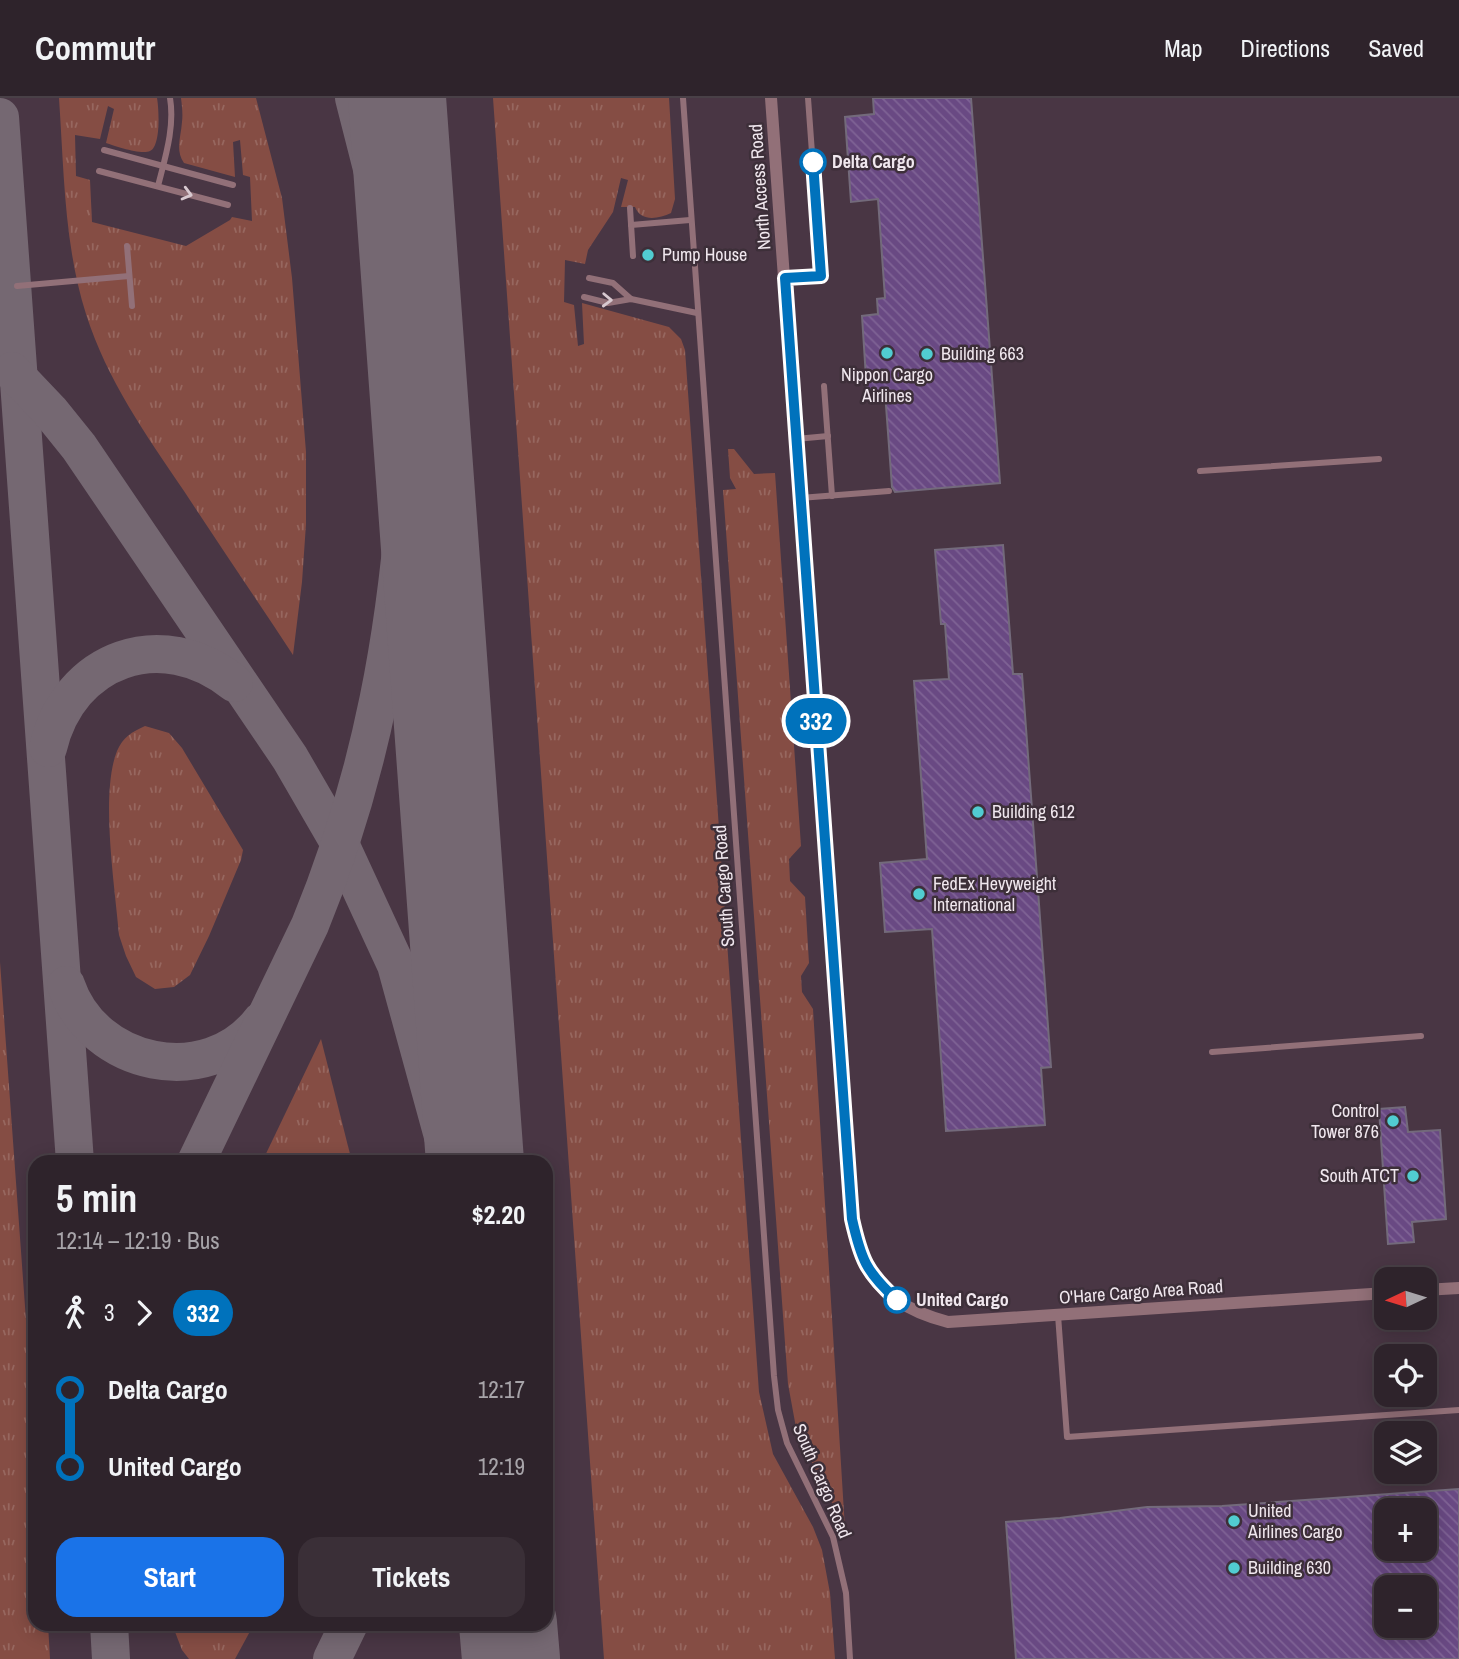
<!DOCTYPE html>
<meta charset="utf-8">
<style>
body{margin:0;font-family:"Archivo Narrow",sans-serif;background:#3a2f37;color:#f1f3f6;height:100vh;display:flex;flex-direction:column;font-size:26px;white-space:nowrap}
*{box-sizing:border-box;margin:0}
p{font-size:23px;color:#a7a4a9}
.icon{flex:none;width:38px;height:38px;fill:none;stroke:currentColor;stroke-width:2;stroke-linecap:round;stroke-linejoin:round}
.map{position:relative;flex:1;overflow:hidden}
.details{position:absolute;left:28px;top:1057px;width:525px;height:476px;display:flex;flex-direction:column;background:#2e232b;border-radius:21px;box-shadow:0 4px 18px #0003,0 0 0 2px #494047}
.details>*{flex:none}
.badge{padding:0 14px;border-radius:23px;font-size:24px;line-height:46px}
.needle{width:46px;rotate:266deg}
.buttons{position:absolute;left:1374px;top:1169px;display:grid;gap:14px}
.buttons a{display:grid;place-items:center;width:63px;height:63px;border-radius:14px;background:#2e232b;box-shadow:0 4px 18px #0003,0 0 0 2px #494047;font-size:35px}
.map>.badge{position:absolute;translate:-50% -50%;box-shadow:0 0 0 4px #fff}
.legs{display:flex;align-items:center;gap:10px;height:77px;padding:0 28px;font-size:23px}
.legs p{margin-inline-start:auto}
.overview{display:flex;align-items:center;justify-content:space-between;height:119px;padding:0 28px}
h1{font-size:38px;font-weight:700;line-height:52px}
.action{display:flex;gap:14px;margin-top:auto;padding:14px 28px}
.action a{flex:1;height:80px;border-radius:21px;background:#1a73e8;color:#fff;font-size:28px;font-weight:700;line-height:80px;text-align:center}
.action a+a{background:#3a2f37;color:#f1f3f6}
ul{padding:0 28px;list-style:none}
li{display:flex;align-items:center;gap:24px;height:77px;font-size:26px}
li i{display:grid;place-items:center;width:10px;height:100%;margin:0 9px;background:currentColor}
li i::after{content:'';width:18px;height:18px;margin:-9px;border:5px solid;border-radius:50%;background:#2e232b}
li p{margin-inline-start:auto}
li:first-child i{background:linear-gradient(#0000 50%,currentColor 0)}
li:last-child i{background:linear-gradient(currentColor 50%,#0000 0)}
header{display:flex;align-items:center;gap:42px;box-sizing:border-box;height:98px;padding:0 35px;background:#2e232b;border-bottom:2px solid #494047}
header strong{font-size:33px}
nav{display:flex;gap:38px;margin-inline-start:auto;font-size:24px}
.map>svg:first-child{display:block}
</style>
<header>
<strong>Commutr</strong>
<nav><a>Map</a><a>Directions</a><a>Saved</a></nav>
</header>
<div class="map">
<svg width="1459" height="1561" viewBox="0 0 1459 1561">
<defs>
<pattern id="grass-tufts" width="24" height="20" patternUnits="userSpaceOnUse" patternTransform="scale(1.75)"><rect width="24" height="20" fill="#854d44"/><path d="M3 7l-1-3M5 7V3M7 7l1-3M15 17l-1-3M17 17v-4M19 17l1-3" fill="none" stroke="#97675f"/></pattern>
<pattern id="building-back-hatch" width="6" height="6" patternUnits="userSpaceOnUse" patternTransform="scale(1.75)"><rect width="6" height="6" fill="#694983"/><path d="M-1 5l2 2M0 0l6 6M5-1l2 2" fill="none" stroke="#7f6395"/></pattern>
</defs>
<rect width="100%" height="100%" fill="#3d2f39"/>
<!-- built -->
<path fill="#493644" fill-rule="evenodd" d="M0 0H1459V1561H0ZM35 1064H546V1526H35ZM1386 1181H1424V1220H1386ZM1386 1258H1424V1297H1386ZM1386 1335H1424V1374H1386ZM1386 1412H1424V1451H1386ZM1386 1489H1424V1528H1386Z"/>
<!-- grass -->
<g fill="url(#grass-tufts)">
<path d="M59 0H157C159 11 161 48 150 53 141 57 115 48 106 45L114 11 108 8 100 41 75 37 76 78 90 82 92 124 186 148 230 122 232 119 252 123 250 79 243 77 240 42 233 44 235 79 184 65C175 52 181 39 182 24 183 16 182 8 181 0H256L282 100 292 180 306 354V426L302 484 293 557C257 502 220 448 184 393 146 337 107 282 86 216 64 147 64 72 59 0Z"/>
<path d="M493 0H669L675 101 671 115C658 121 641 124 635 109H621L628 82 621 80 613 114 588 152 585 166 565 162 564 204 574 207 578 248 584 246 582 205 669 229 681 241 685 252 759 1294 773 1356 813 1429 822 1452 830 1495 835 1561H604Z"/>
<path d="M728 351H734L754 376 775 375 801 748 789 761 790 783 805 799 809 865 801 878 802 894 813 911 845 1431 797 1335 788 1286 723 392 736 391 730 380Z"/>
<path d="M145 628 169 635 182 650 243 752 241 762 209 838 190 877 174 889 155 891 136 879 126 858 119 837C115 788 100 696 117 653 123 639 132 634 145 628Z"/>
<path d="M0 864 35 1346V1526H48L50 1561H0Z"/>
<path d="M321 941 352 1064H262Z"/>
<path d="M172 1526H254L235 1561H189L182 1552Z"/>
</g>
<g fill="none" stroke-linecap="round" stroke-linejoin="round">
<!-- taxiway -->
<g stroke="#756872" stroke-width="38">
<path d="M354 0 380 102 389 151"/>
<path d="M0 19 75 1064"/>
<path d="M12 273 50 313 79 349 290 660 341 748 396 867 450 1064"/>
<path d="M48 650C69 560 162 527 234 585"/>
<path d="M66 887C93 968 207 993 261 923"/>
<path d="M455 1037 458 828"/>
<path d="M196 1064 310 827C372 676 398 529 408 367 409 341 408 314 408 288 407 228 406 167 405 107"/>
<path d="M109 1526 111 1561"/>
<path d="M332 1561 349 1526"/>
</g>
<!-- runway -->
<g stroke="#756872" stroke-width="98">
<path d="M397 0 475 1064"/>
<path d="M508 1526 511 1561"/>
</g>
</g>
<!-- building -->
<g fill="url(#building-back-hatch)" stroke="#736a7b" stroke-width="2" fill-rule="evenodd">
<path d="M873 0H971L1000 385 895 394 892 389 885 294 867 295 862 218 878 216 877 201 885 200 878 101 851 104 845 19 874 16Z"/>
<path d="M1003 447 1013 576H1022L1051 969 1041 970 1045 1027 946 1033 932 831 885 834 880 765 927 761 914 583 949 581 945 526H941L935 452Z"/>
<path d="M1405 1009 1408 1034 1440 1032 1446 1121 1412 1124 1414 1144 1388 1146 1379 1011Z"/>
<path d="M1459 1391V1561H1016L1006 1424 1060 1420 1147 1409 1222 1408ZM1386 1412H1424V1451H1386ZM1386 1489H1424V1528H1386Z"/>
</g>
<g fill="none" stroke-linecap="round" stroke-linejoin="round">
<!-- lane -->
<g stroke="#927078" stroke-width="6">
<path d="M683 0 774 1278 778 1312 787 1345 833 1439 846 1495 850 1561"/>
<path d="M104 52 233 87"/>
<path d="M99 73 228 107"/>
<path d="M158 88C165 60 175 29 170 0"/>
<path d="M630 110 633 158"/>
<path d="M631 127 690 122"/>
<path d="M127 148 132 208"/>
<path d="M589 180 613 185 631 201"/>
<path d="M785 180 821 178 808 0"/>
<path d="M17 188 129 178"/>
<path d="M584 199 608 205 631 201 697 215"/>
<path d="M824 288 832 398"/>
<path d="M796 341 828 338"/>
<path d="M1200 373 1379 361"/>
<path d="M800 400 889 393"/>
<path d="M1212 954 1421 938"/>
<path d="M1058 1217 1067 1339 1459 1312"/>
</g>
<!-- street -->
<g stroke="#927078" stroke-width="12">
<path d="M771 0 852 1120C855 1132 856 1146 861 1158 876 1196 910 1214 948 1224L1386 1195"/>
<path d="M1424 1192 1459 1190"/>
</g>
</g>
<!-- one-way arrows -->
<defs><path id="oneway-chevron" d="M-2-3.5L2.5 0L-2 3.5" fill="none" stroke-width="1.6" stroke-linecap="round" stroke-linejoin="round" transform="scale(1.75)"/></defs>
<g stroke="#d8c9d0">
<use href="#oneway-chevron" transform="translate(187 96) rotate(15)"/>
<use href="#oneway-chevron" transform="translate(607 202) rotate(2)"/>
</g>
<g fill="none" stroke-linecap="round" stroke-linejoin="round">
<!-- line-1 casing -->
<g stroke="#fff" stroke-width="16">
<path id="line-1" d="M813 64 821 178 785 180 852 1121C861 1161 866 1174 897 1202"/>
</g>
<!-- line-1 -->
<use href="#line-1" stroke="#0072bc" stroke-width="10"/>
</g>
<!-- markers -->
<g fill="#fff" stroke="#0072bc" stroke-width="3.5">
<circle cx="813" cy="64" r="12"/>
<circle cx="897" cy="1202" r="12"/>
</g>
<g fill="#51ccd1" stroke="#3d2f39" stroke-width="2.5">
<circle cx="648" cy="157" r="7"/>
<circle cx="887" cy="255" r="7"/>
<circle cx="927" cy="256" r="7"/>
<circle cx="978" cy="714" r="7"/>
<circle cx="919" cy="796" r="7"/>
<circle cx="1393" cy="1023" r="7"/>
<circle cx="1413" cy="1078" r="7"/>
<circle cx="1234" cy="1423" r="7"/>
<circle cx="1234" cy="1470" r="7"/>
</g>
<g text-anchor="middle" stroke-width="5" stroke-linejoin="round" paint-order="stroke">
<!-- stop labels -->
<g font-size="18" font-weight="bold" fill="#f0e7ee" stroke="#3d2f39" text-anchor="start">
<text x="832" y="70">Delta Cargo</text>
<text x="916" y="1208">United Cargo</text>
</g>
<!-- street labels -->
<g font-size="18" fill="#f0e7ee" stroke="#3d2f39">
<text transform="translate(760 89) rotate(-94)" y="6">North Access Road</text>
<text transform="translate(724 788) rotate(-94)" y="6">South Cargo Road</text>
<text transform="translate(1141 1194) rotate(-4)" y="6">O'Hare Cargo Area Road</text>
<text transform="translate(822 1383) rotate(67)" y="6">South Cargo Road</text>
</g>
<!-- poi labels -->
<g font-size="18" fill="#f0e7ee" stroke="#3d2f39" text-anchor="start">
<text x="662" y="163">Pump House</text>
<text x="941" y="262">Building 663</text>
<text x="887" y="283" text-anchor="middle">Nippon Cargo<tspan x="887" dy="21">Airlines</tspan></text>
<text x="992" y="720">Building 612</text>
<text x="933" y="792">FedEx Hevyweight<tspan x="933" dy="21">International</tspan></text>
<text x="1379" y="1019" text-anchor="end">Control<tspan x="1379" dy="21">Tower 876</tspan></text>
<text x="1399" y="1084" text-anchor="end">South ATCT</text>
<text x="1248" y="1419">United<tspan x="1248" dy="21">Airlines Cargo</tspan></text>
<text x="1248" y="1476">Building 630</text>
</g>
</g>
</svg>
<div class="buttons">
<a><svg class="needle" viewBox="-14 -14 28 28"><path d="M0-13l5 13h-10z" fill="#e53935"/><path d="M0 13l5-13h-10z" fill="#a7a4a9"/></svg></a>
<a><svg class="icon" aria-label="locate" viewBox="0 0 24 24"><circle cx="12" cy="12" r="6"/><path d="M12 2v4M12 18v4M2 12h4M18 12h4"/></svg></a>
<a><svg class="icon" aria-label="layers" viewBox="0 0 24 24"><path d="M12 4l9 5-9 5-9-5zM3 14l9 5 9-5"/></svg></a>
<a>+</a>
<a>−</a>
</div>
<b class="badge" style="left:816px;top:623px;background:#0072bc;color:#fff">332</b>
<section class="details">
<div class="overview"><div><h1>5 min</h1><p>12:14 – 12:19 · Bus</p></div><b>$2.20</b></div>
<div class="legs"><svg class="icon" aria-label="walk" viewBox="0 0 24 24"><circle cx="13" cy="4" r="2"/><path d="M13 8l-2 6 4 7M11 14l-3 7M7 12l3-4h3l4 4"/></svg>3<svg class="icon" aria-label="forward" viewBox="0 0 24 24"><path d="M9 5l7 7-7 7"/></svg><b class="badge" style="background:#0072bc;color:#fff">332</b></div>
<ul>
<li><i style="color:#0072bc"></i><b>Delta Cargo</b><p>12:17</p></li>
<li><i style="color:#0072bc"></i><b>United Cargo</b><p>12:19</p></li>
</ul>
<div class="action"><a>Start</a><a>Tickets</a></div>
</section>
</div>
